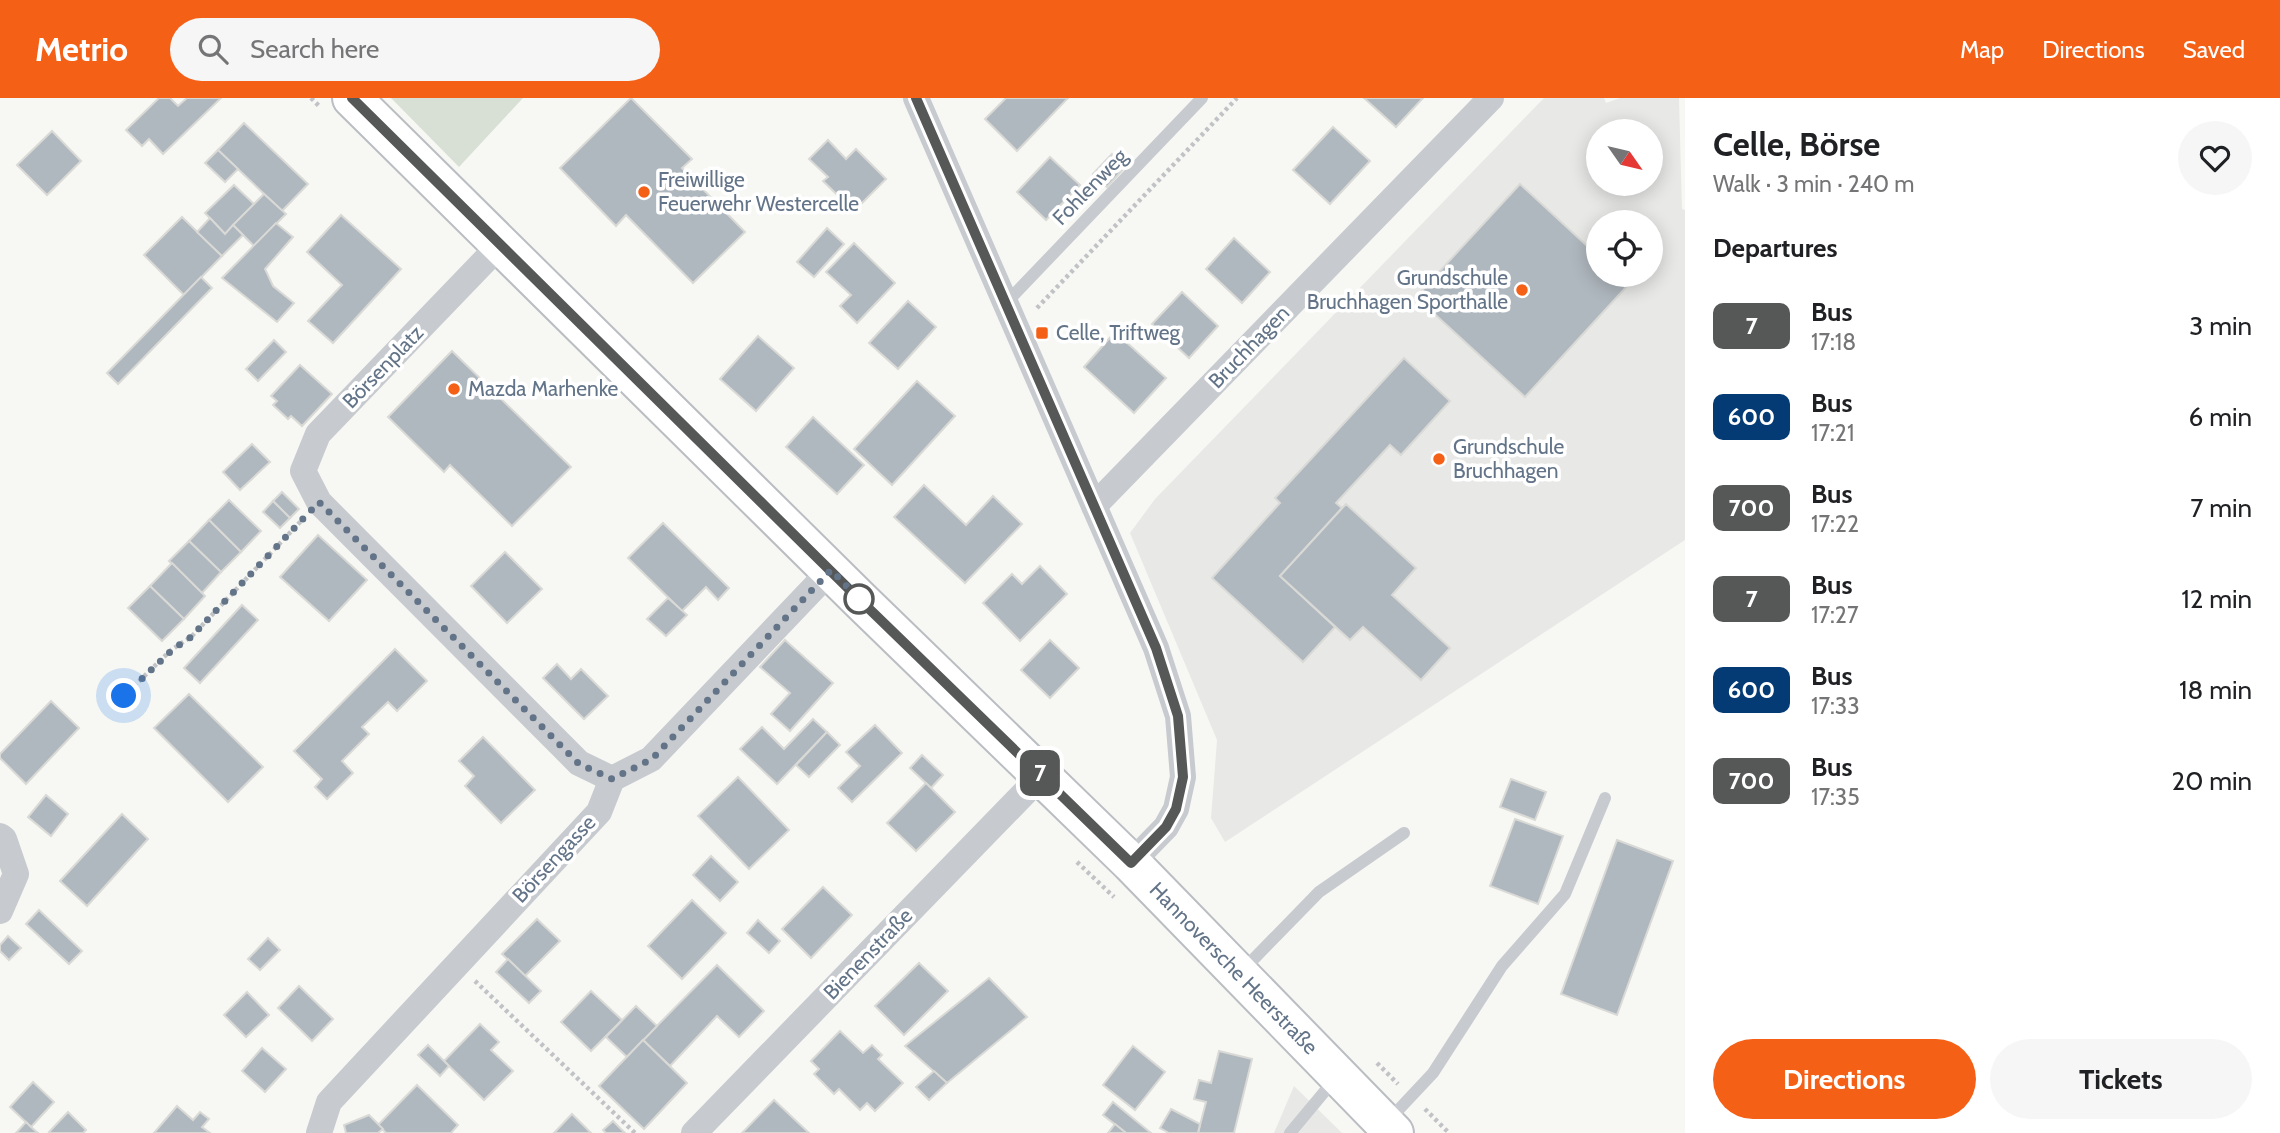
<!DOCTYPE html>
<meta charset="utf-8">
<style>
body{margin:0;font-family:Cabin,sans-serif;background:#f6f6f6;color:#202124;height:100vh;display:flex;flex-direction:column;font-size:26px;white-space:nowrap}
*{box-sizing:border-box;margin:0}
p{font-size:23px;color:#757577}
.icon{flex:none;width:38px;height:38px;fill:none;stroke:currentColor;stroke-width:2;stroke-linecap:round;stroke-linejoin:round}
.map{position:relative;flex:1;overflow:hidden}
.side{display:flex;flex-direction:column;background:#fff;width:595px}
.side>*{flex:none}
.badge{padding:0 14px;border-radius:10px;font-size:24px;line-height:46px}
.needle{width:46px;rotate:124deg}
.tools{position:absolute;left:1586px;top:21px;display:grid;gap:14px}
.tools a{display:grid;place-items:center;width:77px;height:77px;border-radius:50%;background:#fff;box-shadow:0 4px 18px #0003;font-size:35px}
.you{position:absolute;width:35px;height:35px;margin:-18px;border:5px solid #fff;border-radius:50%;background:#1a73e8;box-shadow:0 0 0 10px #1a73e833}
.map>.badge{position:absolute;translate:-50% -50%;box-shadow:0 0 0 4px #fff}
h2{padding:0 28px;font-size:26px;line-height:63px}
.round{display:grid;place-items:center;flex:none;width:74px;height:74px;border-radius:37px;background:#f6f6f6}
.headline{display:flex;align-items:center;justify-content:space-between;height:119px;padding:0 28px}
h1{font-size:33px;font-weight:700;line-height:52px}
.primary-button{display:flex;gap:14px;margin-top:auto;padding:14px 28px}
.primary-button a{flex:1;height:80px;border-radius:42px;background:#f56017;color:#fff;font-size:28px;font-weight:700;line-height:80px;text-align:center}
.primary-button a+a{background:#f6f6f6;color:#202124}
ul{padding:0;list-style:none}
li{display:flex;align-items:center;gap:21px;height:91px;padding:0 28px}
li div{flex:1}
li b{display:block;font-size:26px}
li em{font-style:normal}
li .badge{min-width:77px;font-weight:700;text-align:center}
header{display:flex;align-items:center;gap:42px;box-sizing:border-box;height:98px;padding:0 35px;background:#f56017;color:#fff}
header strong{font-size:33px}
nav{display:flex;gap:38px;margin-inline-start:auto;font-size:24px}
.search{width:490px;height:63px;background:#f6f6f6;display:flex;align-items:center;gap:18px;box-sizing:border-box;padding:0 24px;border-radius:38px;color:#757577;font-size:26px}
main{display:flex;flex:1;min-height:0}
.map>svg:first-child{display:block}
</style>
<header>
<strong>Metrio</strong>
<div class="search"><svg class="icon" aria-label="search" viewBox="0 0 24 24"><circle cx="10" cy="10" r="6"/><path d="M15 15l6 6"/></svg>Search here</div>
<nav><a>Map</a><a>Directions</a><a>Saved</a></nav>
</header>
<main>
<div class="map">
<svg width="1685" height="1035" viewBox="0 0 1685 1035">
<rect width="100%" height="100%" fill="#f7f8f4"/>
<!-- built -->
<g fill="#e8e9e7" fill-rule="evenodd">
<path d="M1544 0H1604L1606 5 1620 0H1679L1682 111 1685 112V442L1225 744 1211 720 1217 642 1130 435 1155 401ZM1598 33H1650V86H1598ZM1598 124H1650V177H1598Z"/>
<path d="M1294 988 1342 1035H1274Z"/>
</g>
<!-- green -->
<path fill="#d8e0d5" d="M391 0H523L459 69Z"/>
<!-- building -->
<g fill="#b0b8bf" stroke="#d9d9d6" stroke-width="2">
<path d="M159 0H170L178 8 187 0H221L163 56 149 41 142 48 126 32Z"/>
<path d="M631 0 692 61 682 70 745 134 693 185 626 117 616 128 560 70Z"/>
<path d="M1006 0H1068L1017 53 985 21Z"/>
<path d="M1364 0H1423L1396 29Z"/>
<path d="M244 25 308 86 282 113 218 52Z"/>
<path d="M1333 29 1370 63 1330 106 1293 72Z"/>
<path d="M52 33 81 63 47 97 17 67Z"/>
<path d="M828 42 846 61 856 51 886 81 854 113 823 83 828 79 809 61Z"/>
<path d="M218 52 238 71 225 84 205 65Z"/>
<path d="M1112 56 1126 68 1107 89 1093 76Z"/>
<path d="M1050 59 1080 87 1046 122 1017 94Z"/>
<path d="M1520 86 1598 158V177H1619L1629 186 1525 299 1416 199Z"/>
<path d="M234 87 254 106 225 136 205 115Z"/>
<path d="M264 96 286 116 254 148 233 127Z"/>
<path d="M341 117 401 171 333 245 308 223 342 187 307 154Z"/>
<path d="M182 119 222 158 184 197 144 157Z"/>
<path d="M210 120 225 136 233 127 243 137 222 158 197 134Z"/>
<path d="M276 125 293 139 265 171 273 188 294 205 277 224 222 180Z"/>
<path d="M827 130 844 146 814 179 797 164Z"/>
<path d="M1234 140 1270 174 1242 205 1206 171Z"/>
<path d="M854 145 895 185 857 225 840 208 851 197 826 174Z"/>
<path d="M201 179 212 190 118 286 107 275Z"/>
<path d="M1182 194 1218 228 1189 260 1152 226Z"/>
<path d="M908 203 936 229 898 271 869 245Z"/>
<path d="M1115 234 1166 280 1134 315 1084 269Z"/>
<path d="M758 238 794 270 756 313 720 281Z"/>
<path d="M274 242 286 254 258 283 246 271Z"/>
<path d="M452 253 571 369 512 428 450 367 444 374 388 319Z"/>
<path d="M1404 260 1450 303 1401 357 1390 347 1336 405 1342 410 1280 478 1335 529 1303 564 1212 480 1280 405 1275 400Z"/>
<path d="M300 267 332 296 302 328 291 318 288 321 273 307 277 303 271 298Z"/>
<path d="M917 283 955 318 892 387 854 351Z"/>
<path d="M813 319 864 367 837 396 786 349Z"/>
<path d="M252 346 270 364 240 392 223 374Z"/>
<path d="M924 387 966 427 993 398 1022 426 965 485 894 419Z"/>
<path d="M282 394 299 411 290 420 273 403Z"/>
<path d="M229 402 261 433 241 454 209 422Z"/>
<path d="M273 403 290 420 280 430 263 414Z"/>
<path d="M1346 406 1416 470 1392 497 1450 550 1421 582 1363 529 1350 542 1280 478Z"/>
<path d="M209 422 241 454 221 474 189 443Z"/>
<path d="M663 425 729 490 718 502 706 489 682 513 628 460Z"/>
<path d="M318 437 367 482 329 523 280 479Z"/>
<path d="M189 443 221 474 202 495 169 463Z"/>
<path d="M505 454 542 491 507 525 471 488Z"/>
<path d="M172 465 205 498 184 521 150 488Z"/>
<path d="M1040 468 1067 496 1020 543 983 505 1012 476 1022 486Z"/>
<path d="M150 488 184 521 162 543 128 510Z"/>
<path d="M668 500 687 517 666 538 647 521Z"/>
<path d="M242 507 258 522 200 585 184 570Z"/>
<path d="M785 542 833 585 790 633 771 616 790 595 760 569Z"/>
<path d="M1050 542 1079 570 1050 600 1021 572Z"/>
<path d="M395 551 427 583 397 613 388 604 362 629 369 636 342 663 353 675 327 701 315 689 322 681 294 653Z"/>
<path d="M557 566 571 581 581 571 608 598 584 621 543 580Z"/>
<path d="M189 596 263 669 228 704 154 630Z"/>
<path d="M51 603 79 630 26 686 0 660V656Z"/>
<path d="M813 621 827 634 777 686 740 651 762 629 784 651Z"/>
<path d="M875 627 902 655 852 704 838 690 860 668 846 654Z"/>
<path d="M827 634 840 647 809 679 796 667Z"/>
<path d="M483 639 535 692 501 725 465 688 474 678 459 663Z"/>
<path d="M922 657 943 677 931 690 910 670Z"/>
<path d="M738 679 789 732 749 771 698 718Z"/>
<path d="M1511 681 1546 694 1535 722 1500 709Z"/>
<path d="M926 685 955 714 916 753 887 725Z"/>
<path d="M46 697 68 716 51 738 28 719Z"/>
<path d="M122 716 148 741 87 808 60 783Z"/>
<path d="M1515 721 1563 738 1538 806 1490 788Z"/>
<path d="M1617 742 1673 763 1617 917 1561 896Z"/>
<path d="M711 758 738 784 720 803 693 777Z"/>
<path d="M823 789 852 817 811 860 782 831Z"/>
<path d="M692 802 726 835 682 881 648 848Z"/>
<path d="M39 812 82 853 69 866 26 826Z"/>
<path d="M537 821 560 843 525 878 502 856Z"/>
<path d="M758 822 780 843 769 855 747 835Z"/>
<path d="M8 838 21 850 9 862 0 853V847Z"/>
<path d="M268 840 280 852 260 872 248 861Z"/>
<path d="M508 861 541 893 529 905 496 874Z"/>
<path d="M919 865 948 893 904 937 875 908Z"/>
<path d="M717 867 764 913 739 939 717 918 670 968 643 942Z"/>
<path d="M989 880 1027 919 947 985 905 948Z"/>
<path d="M299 888 333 921 312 943 278 910Z"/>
<path d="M591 893 622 922 591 953 561 924Z"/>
<path d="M247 894 269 917 246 939 224 917Z"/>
<path d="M636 908 657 928 627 959 606 939Z"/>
<path d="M480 926 499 944 491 952 513 973 484 1002 444 963Z"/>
<path d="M840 933 863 955 872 947 882 957 878 961 903 985 875 1013 867 1005 860 1012 839 991 834 996 814 976 819 971 811 963Z"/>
<path d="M643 942 687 985 644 1031 599 988Z"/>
<path d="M428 947 449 968 440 978 418 957Z"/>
<path d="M1133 948 1165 974 1135 1012 1103 987Z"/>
<path d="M262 950 286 971 265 994 242 973Z"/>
<path d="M1219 953 1252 961 1234 1035H1198L1206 1004 1194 1001 1199 982 1211 985Z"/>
<path d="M934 973 947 985 929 1002 916 989Z"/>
<path d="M33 984 54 1004 31 1029 10 1009Z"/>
<path d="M417 987 458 1027 451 1035H386L378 1027Z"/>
<path d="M774 1002 809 1035H742Z"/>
<path d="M1113 1004 1151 1035H1126L1103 1017Z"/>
<path d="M177 1008 193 1022 200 1014 209 1021 202 1029 210 1035H154Z"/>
<path d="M1171 1011 1200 1026 1198 1035H1169L1160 1030Z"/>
<path d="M68 1014 86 1032 83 1035H51L49 1034Z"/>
<path d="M572 1016 591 1035H554Z"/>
<path d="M369 1017 383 1031 378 1035H346L344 1027Z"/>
<path d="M613 1023 625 1035H606L603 1032Z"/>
<path d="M26 1024 31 1029 38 1035H16Z"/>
<path d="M1115 1026 1126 1035H1108Z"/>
</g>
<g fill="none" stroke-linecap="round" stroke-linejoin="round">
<!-- primary casing -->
<g stroke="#babdc2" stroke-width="42">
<g id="primary">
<path id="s1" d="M352 0 859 501 1131 765 1394 1035"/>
</g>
</g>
<!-- path -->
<g stroke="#c0c2c5" stroke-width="4.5" stroke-dasharray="3.5 3.5" stroke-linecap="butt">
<path d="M311 0 320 9"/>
<path d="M1037 210 1237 0"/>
<path d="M124 598 171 552 191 539 302 422"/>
<path d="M1077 764 1114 799"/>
<path d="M475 883 635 1035"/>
<path d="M1377 965 1398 986"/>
<path d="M1425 1011 1449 1035"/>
</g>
<!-- service -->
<g stroke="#c7cace" stroke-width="12">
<path d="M1006 205 1202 0"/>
<path d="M1241 874 1319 794 1404 735"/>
<path d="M1387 1024 1433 975 1502 868 1565 796 1605 700"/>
<path d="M1290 1035 1335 981"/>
</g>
<!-- minor -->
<g stroke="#c7cace" stroke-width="26">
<path d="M916 0 1156 550 1178 618 1183 679 1176 711 1166 729 1131 765"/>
<path d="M500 147 318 336 303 373 319 404 579 665 612 681"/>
<path d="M1094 408 1491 0"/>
<path d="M0 738 4 741 16 776 0 813"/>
<path d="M319 1035 329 1004 599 714 612 681 651 661 831 472"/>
<path d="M694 1035 1042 677"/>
</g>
<!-- primary -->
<use href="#primary" stroke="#fff" stroke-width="38"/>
</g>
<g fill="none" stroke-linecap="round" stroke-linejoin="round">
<!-- line casing -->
<g stroke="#fff" stroke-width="16">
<path id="line" d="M352 0 859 501 1131 765 1166 729 1176 711 1183 679 1178 618 1156 550 916 0"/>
</g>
<!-- line -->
<use href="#line" stroke="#565757" stroke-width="10"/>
<!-- walk -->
<path stroke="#637488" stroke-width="7" stroke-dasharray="0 12.6" d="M124 598 172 552 191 539 319 404 579 666 612 681 652 661 831 472 859 501"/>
</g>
<!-- markers -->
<g fill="#f56017" stroke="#fff" stroke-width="2.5">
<circle cx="644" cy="94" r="7"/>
<circle cx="1522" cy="192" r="7"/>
<rect x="1035" y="228" width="14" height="14" rx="3.5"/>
<circle cx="454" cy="291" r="7"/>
<circle cx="1439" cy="361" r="7"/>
</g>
<circle fill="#fff" stroke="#565757" stroke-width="3.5" cx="859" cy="501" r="14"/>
<g text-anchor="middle" stroke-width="7" stroke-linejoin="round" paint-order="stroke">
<!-- poi labels -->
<g font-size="21" fill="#637488" stroke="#fff" text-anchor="start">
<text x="658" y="89">Freiwillige<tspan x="658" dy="24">Feuerwehr Westercelle</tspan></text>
<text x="1508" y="187" text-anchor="end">Grundschule<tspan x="1508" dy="24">Bruchhagen Sporthalle</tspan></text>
<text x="1056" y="242">Celle, Triftweg</text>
<text x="468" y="298">Mazda Marhenke</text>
<text x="1453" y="356">Grundschule<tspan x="1453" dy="24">Bruchhagen</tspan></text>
</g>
<!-- street labels -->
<g font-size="21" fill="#637488" stroke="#fff">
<text transform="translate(1090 89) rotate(-46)" y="7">Fohlenweg</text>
<text transform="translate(1249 249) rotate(-46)" y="7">Bruchhagen</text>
<text transform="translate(383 269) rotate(-46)" y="7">Börsenplatz</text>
<text transform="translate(554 761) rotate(-47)" y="7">Börsengasse</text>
<text transform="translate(868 856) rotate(-46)" y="7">Bienenstraße</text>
<text dy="7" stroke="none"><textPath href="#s1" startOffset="1239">Hannoversche Heerstraße</textPath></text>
</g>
</g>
</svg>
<div class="tools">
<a><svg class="needle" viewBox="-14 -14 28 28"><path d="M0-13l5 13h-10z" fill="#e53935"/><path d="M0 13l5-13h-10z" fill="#757577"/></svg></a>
<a><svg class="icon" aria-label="locate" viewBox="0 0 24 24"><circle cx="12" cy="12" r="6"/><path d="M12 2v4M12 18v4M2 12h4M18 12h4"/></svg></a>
</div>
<div class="you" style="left:124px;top:598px"></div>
<b class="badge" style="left:1040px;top:675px;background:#565757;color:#fff">7</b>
</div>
<section class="side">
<div class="headline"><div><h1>Celle, Börse</h1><p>Walk · 3 min · 240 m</p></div><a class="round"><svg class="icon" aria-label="heart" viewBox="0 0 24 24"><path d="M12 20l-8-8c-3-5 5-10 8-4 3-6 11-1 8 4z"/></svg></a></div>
<h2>Departures</h2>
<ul>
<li><span class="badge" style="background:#565757;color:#fff">7</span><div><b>Bus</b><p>17:18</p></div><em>3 min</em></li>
<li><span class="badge" style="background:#053b74;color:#fff">600</span><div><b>Bus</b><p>17:21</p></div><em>6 min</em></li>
<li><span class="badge" style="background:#565757;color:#fff">700</span><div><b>Bus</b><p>17:22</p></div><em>7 min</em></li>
<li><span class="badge" style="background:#565757;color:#fff">7</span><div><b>Bus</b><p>17:27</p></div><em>12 min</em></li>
<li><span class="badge" style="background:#053b74;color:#fff">600</span><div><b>Bus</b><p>17:33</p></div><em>18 min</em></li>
<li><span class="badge" style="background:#565757;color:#fff">700</span><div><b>Bus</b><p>17:35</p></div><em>20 min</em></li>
</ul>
<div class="primary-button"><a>Directions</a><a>Tickets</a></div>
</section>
</main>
